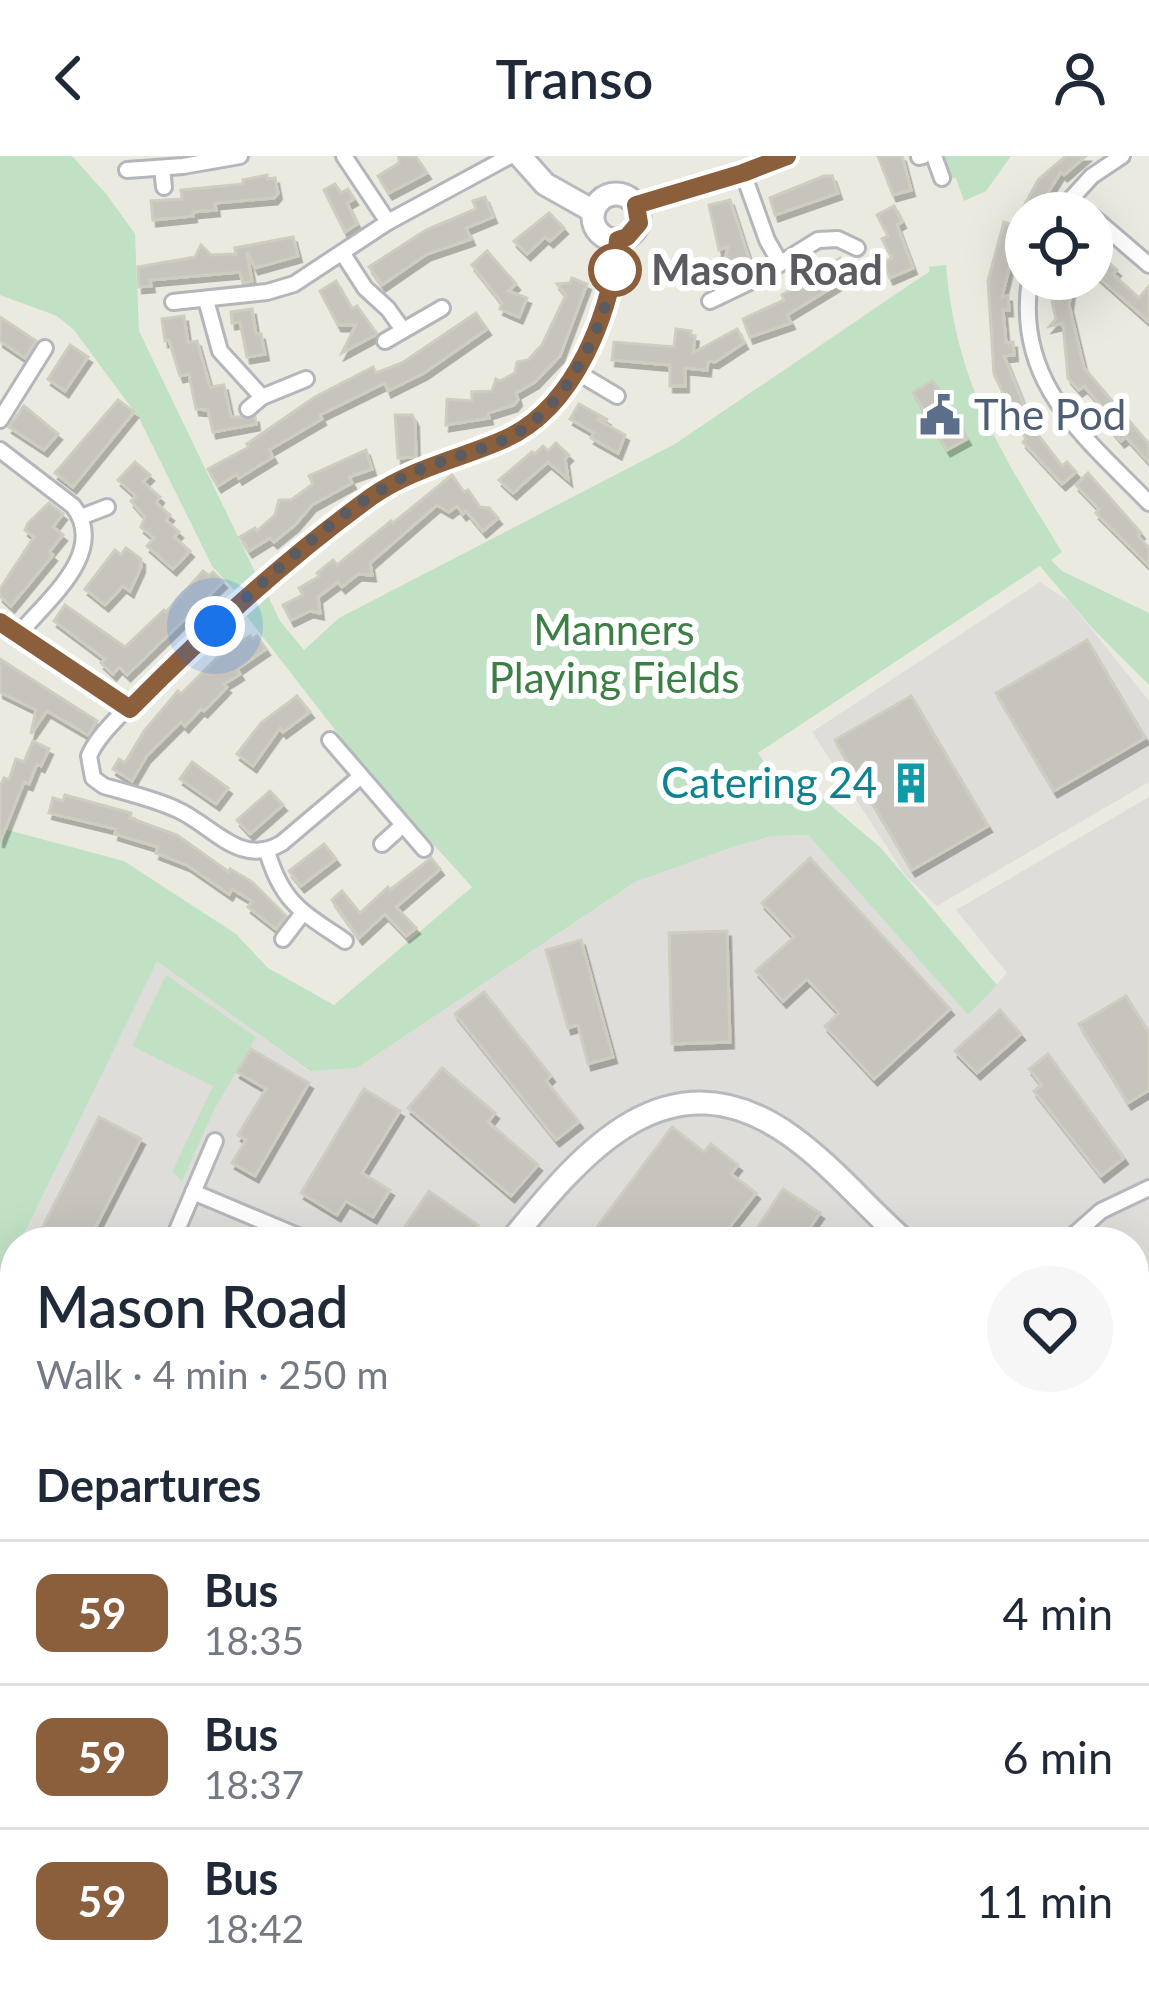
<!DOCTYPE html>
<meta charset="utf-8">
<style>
body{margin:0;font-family:Lato,sans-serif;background:#f6f6f7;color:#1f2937;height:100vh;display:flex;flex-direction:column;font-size:45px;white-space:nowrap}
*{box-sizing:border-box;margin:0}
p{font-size:39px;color:#747a83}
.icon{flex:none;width:66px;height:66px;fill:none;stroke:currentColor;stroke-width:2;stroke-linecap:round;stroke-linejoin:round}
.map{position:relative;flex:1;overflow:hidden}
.drawer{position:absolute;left:0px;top:1071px;width:1149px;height:771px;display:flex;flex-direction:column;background:#fff;border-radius:48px 48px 0 0;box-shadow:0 12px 48px #0002}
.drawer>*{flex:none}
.badge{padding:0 24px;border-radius:18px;font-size:42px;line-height:78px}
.tools{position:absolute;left:1005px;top:36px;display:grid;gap:24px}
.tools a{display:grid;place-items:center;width:108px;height:108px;border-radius:50%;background:#fff;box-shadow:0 12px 48px #0002;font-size:60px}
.you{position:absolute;width:60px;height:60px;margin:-30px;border:9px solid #fff;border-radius:50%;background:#1a73e8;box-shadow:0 0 0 18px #1a73e833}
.map>.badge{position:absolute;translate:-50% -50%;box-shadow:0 0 0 6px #fff}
h2{padding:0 36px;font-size:45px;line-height:108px}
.round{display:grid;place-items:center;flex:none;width:126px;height:126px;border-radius:63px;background:#f6f6f7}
.headline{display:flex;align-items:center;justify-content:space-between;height:204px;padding:0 36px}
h1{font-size:57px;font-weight:600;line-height:90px}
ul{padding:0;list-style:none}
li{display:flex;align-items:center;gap:36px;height:144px;padding:0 36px;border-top:3px solid #e0e1e3}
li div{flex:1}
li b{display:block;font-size:45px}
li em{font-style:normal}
li .badge{min-width:132px;font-weight:700;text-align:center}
header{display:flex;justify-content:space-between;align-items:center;height:156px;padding:0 36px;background:#fff;font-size:54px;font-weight:600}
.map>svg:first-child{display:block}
</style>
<header><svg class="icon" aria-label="back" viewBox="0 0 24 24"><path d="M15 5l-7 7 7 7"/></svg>Transo<svg class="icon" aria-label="person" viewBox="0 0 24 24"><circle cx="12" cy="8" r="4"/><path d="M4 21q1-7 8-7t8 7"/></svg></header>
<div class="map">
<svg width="1149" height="1840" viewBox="0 0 1149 1840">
<defs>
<filter id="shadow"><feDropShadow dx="3.5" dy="6" stdDeviation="0" flood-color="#0004"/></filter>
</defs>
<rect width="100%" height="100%" fill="#ebeae1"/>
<!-- industrial -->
<g fill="#dfddd9">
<path d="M1040 426 1070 446 1149 545V626L937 750 905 719 812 576Z"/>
<path d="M1149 641V1510L1134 1526V1086H20L157 804 309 915 357 912 635 726 736 690 772 680 808 679 968 859 1007 817 956 754Z"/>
<path d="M15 1097V1515L0 1507V1127Z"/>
</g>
<!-- green -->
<g fill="#c0e1c3">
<path d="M0 0H72L107 39 135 78 139 175 255 416 235 435 212 410 139 262 74 174 57 160 0 139Z"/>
<path d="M941 0H1011L986 35 964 45 956 22 949 23Z"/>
<path d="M946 109C956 228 1001 297 1062 396L1051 404 1062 415 1149 457V529L1093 473 1040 410 758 597 768 613 789 631 823 643 880 691 997 829 968 859 808 679 772 680 736 690 635 726 357 912 310 915 157 805 20 1086H15V1097L0 1127V672L124 705 236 778 268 812 334 849 472 731 367 615 245 458 268 440 280 465 304 494 339 462 675 288 930 115 929 111Z"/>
<path d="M166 819 256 881 215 952 182 1025 172 1016 213 930 132 890Z"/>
<path d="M0 1507 15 1515V1827H1115L1106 1840H0Z"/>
<path d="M1149 1510V1783L1134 1794V1526Z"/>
</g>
<!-- building -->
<g fill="#c7c4be" stroke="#cfccc0" stroke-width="3" filter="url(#shadow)">
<path d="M399 0 416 1 427 17 389 37 378 20 399 7Z"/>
<path d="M878 0H902L911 34 893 39Z"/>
<path d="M1066 0H1086L1064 19 1061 16 1035 57H1020L1039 23Z"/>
<path d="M267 19V23L275 22 278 37 274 42 215 47 216 54 193 56V60L153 64 151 45 182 43 181 34 243 28V24Z"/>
<path d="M824 20H832L838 37 775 59 770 42Z"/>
<path d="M335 28 341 37 348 33 354 43 347 47 357 68 345 76 324 34Z"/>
<path d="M485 41 493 61 466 72 471 83 427 98 382 129 369 111 426 74 476 53 473 45Z"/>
<path d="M730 44 751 109 722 119 728 90 719 94 709 49Z"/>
<path d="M894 50 902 66 897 69 913 112 890 122 883 106 892 102 882 83 888 80 877 59Z"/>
<path d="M549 57 564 72 550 85 545 81 527 98 514 85Z"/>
<path d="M1004 66 1019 71 1002 141 1008 140 1009 154H1003L1006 187 1013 186 1014 199 1004 200 1025 252 1030 250 1036 262 1028 266 1062 310 1067 306 1076 316 1062 328 1023 286 1026 283 994 218 988 125Z"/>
<path d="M293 81 298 100 255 112 247 96 252 125 243 127 240 116 150 124 151 130 139 131 138 111 195 101 201 89 211 99 236 98 235 92Z"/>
<path d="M487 95 516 128 508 135 527 142 519 161 500 153 502 147 472 109Z"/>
<path d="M840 102 851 120 787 159 791 167 750 181 743 163 784 144 782 139Z"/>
<path d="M1108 106 1117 114 1113 118 1139 142 1149 130V166L1096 119Z"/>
<path d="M572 122 587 128 560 200 535 226 516 237 518 244 514 249 488 257 489 262 446 269 447 243 472 245V236L492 235 496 223 500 225 515 217 517 206 528 204 542 189 566 139 557 128 570 127Z"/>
<path d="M1056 123H1073L1069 149 1084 212 1149 288V306L1126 281 1121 285 1099 259 1105 254 1084 230 1079 234 1068 222 1063 167 1050 170 1056 163 1052 146Z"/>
<path d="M336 125 352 153 357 150 377 178 342 197 356 169H338L320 135Z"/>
<path d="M252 153 256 178H261L265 198 247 201 240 166 232 167 231 156Z"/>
<path d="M476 157 487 173 424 217 388 235 385 227 320 259 322 263 269 294 273 301 239 322 237 318 218 330 208 313 249 291 247 288 315 241 373 211 376 217 402 207Z"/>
<path d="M184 160 188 187 197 185 210 231 224 229 231 261H255L256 268 213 276 208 254 196 253 189 218 180 220 169 184 165 185 162 163Z"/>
<path d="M0 161 36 185 25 202 0 185Z"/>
<path d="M676 173 691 175 690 179 695 180 693 197 737 173 744 187 715 206 708 205 707 214 685 212V230H670V209L612 204 614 186 674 191Z"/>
<path d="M70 189 88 201 65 235 48 223Z"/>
<path d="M933 225 967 283 947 294 913 236Z"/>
<path d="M118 244 134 256 73 331 55 317Z"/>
<path d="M579 248 608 264 596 263 625 279 618 297 591 282 594 277 570 263Z"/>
<path d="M24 250 58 278 44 294 9 271Z"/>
<path d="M395 259H412L415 265 416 301 398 302Z"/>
<path d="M556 287 569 299 565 303 568 323 548 306 513 337 499 324 532 296 535 298 543 290 548 295Z"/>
<path d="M366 294 372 313 349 321 352 327 312 349 295 369 274 386 270 382 249 395 240 381 255 372 257 375 275 359 279 344H291L313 328 309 320Z"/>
<path d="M135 306 150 319 143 326 160 341 156 347 170 359 166 364 179 376 174 381 190 395 173 413 147 390 154 382 141 371 145 361 131 345 136 340 118 324Z"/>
<path d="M1088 317 1141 377 1138 380 1149 392V410L1096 357 1099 353 1076 329Z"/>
<path d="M452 319 464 336 468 334 480 351 489 352 498 362 483 375 466 355 463 358 457 350 449 356 437 349 370 407 372 419 358 418 342 431 338 426 318 441 320 457 310 455 291 464 283 449 303 439 299 432 320 420 317 417 333 404 337 409 391 365 393 367Z"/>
<path d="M49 347 63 358 53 371 63 379 49 396 53 399 11 450 0 440V433L34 381 25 374 28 367Z"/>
<path d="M126 392 141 403V411L130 435 123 430 105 449 85 433 115 394 121 399Z"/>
<path d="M203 415 209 420 213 416 223 426 127 519 119 511 113 518 101 507 105 503 54 465 65 449 125 491 164 454 166 456Z"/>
<path d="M250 480 252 483 257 480 266 493 237 513 240 518 224 528 227 531 204 555 201 553 185 570 181 566 146 601 132 625 113 613 119 603 125 607 144 575 178 535 181 538 218 501Z"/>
<path d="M1087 484 1145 582 1054 635 996 537Z"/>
<path d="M0 503 97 565 88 579 47 555 31 578 36 554 0 536Z"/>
<path d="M297 540 310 556 283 576 280 572 253 610 237 598 261 567Z"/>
<path d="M911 540 988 670 912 714 835 584Z"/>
<path d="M33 585 49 593 41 610 37 608 29 628 24 626 0 686V631L4 622 9 624 16 603 24 606Z"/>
<path d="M192 606 228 632 216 648 180 623Z"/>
<path d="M270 635 283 649 250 678 237 664Z"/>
<path d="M65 639 131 657 130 662 177 679 229 716 230 713 252 726 286 760 276 773 248 751 252 745 232 733 229 738 187 709 156 697 158 691 115 678 116 673 49 657 53 642 63 645Z"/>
<path d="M324 688 336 703 301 730 289 715Z"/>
<path d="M431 702 440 713 396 751 416 772 406 780 385 758 359 782 332 744 342 735 360 757 388 731 390 734Z"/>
<path d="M810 702 950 853 874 923 825 870 839 857 807 823 783 845 756 815 794 781 762 747Z"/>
<path d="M727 775 730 886 672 888 669 777Z"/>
<path d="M581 784 613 901 588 908 578 869 568 872 546 794Z"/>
<path d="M484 836 551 920 546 925 579 966 556 984 455 858Z"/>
<path d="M1126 840 1149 877V934L1128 947 1079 868Z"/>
<path d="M1000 854 1021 878 977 917 955 895Z"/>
<path d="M251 893 309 927 255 1020 232 1007 246 984 238 979 266 933 237 916Z"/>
<path d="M1048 898 1124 1002 1101 1020 1034 935 1042 929 1029 913Z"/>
<path d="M442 912 495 957 488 966 538 1009 511 1040 408 952Z"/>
<path d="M364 933 400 955 362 1017 390 1034 373 1061 346 1045 337 1059 301 1037Z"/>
<path d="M99 961 141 983 88 1086H35Z"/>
<path d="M672 971 704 996 711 988 738 1009 731 1018 756 1037 718 1086H600L591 1079Z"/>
<path d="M783 1033 820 1057 800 1086H748Z"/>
<path d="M429 1035 478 1069 466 1086H411L400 1078Z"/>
</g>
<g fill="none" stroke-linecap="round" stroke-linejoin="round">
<!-- street casing -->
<g stroke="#b4b6bb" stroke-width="20">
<g id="street">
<path d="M344 0 388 66"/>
<path d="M934 0 942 22"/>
<path d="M919 1 923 0"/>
<path d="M162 12 164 31"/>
<path d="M127 14 183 10 240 0"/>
<path d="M743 17 767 84 780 107"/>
<path d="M1058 57 1092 20 1122 0"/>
<path d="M1092 60 1149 109"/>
<path d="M343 98 365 132 388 153 403 174"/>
<path d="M1030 123C1014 227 1084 280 1149 347"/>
<path d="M206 144 220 195 262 241"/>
<path d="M710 145 754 124 818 84 838 83 857 92"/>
<path d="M173 146 267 136 294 128 388 66 510 0"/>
<path d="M385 185 442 152"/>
<path d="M575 215 617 240"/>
<path d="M248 253 262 241 306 223"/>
<path d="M0 264 45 192"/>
<path d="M0 294 73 350C109 396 46 445 18 479"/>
<path d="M81 361 107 351"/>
<path d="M0 466 130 553"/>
<path d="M330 584 424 693"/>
<path d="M360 621 282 687C241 712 213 670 178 654 155 643 128 637 104 630L93 622 89 600C101 571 145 537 169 514 237 448 308 385 386 331 421 306 467 300 505 283 576 251 611 156 618 84"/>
<path d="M382 688 403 669"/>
<path d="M267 695C282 747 302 756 345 785"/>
<path d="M283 783 302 758"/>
<path d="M193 1036 312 1086"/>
<path d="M172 1086 215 985"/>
<path d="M1066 1086 1101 1055 1149 1032"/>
</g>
</g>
<!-- secondary casing -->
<g stroke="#b7b9bf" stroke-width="27">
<g id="secondary">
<path d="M520 0 545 28 593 55"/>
<circle cx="616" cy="61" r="23"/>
<path d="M636 49 743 17 787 0"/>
<path d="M510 1086C583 995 669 893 791 980 833 1010 867 1052 906 1086"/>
<path d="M1134 1196 1149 1199"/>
</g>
</g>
<!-- street -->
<use href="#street" stroke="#fff" stroke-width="14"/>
<!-- secondary -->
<use href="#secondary" stroke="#fff" stroke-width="21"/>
</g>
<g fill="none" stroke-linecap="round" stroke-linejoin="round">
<!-- line casing -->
<g stroke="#fff" stroke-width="27">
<path id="line" d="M0 466 130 553C205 477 284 404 371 341 412 312 460 303 505 283 576 251 611 156 618 84L627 81 639 67 636 49 743 17 787 0"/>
</g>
<!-- line -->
<use href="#line" stroke="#8b5e3c" stroke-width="18"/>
<!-- walk -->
<path stroke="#5a5c61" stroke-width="12" stroke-dasharray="0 21.6" d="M215 470C270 420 329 363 394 326 429 306 469 299 506 283 568 254 603 170 615 114"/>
</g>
<!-- icons -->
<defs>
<g id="civic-bare" transform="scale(3.24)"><path d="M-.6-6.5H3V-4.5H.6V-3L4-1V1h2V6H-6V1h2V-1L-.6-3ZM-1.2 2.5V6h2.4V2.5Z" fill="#5c6f8a" stroke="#fff" stroke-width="2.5" paint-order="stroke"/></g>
<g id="building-bare" transform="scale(3.24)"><path d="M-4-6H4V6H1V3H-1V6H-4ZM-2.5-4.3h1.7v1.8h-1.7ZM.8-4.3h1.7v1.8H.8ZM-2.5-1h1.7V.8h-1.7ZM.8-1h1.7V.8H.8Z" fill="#0f9aa8" stroke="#fff" stroke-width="2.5" paint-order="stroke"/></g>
</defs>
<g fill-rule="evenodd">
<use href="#civic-bare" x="940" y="259"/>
<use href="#building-bare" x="911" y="627"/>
</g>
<!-- markers -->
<circle fill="#fff" stroke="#8b5e3c" stroke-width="6" cx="615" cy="114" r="24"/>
<g text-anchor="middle" stroke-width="12" stroke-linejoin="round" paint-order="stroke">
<!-- stop labels -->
<g font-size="42" font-weight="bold" fill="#5a5c61" stroke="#fff" text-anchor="start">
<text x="651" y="129">Mason Road</text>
</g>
<!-- service labels -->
<g font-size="42" fill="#4e5e75" stroke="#fff" text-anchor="start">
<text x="974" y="274">The Pod</text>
</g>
<!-- park labels -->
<g font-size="42" fill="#3c7e45" stroke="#fff">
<text x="614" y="489">Manners<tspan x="614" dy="48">Playing Fields</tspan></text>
</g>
<!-- culture labels -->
<g font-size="42" fill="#0d838f" stroke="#fff" text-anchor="end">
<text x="877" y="642">Catering 24</text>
</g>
</g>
</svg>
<div class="tools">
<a><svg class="icon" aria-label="locate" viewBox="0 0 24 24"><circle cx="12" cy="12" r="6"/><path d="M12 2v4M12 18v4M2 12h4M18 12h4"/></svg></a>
</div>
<div class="you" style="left:215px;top:470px"></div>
<section class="drawer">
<div class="headline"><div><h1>Mason Road</h1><p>Walk · 4 min · 250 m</p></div><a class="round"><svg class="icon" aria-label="heart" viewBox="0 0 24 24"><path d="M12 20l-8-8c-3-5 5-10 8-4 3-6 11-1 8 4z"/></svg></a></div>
<h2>Departures</h2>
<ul>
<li><span class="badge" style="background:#8b5e3c;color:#fff">59</span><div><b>Bus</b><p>18:35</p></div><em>4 min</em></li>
<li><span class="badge" style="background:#8b5e3c;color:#fff">59</span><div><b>Bus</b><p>18:37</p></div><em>6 min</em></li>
<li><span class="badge" style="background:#8b5e3c;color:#fff">59</span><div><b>Bus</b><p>18:42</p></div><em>11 min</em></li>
</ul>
</section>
</div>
